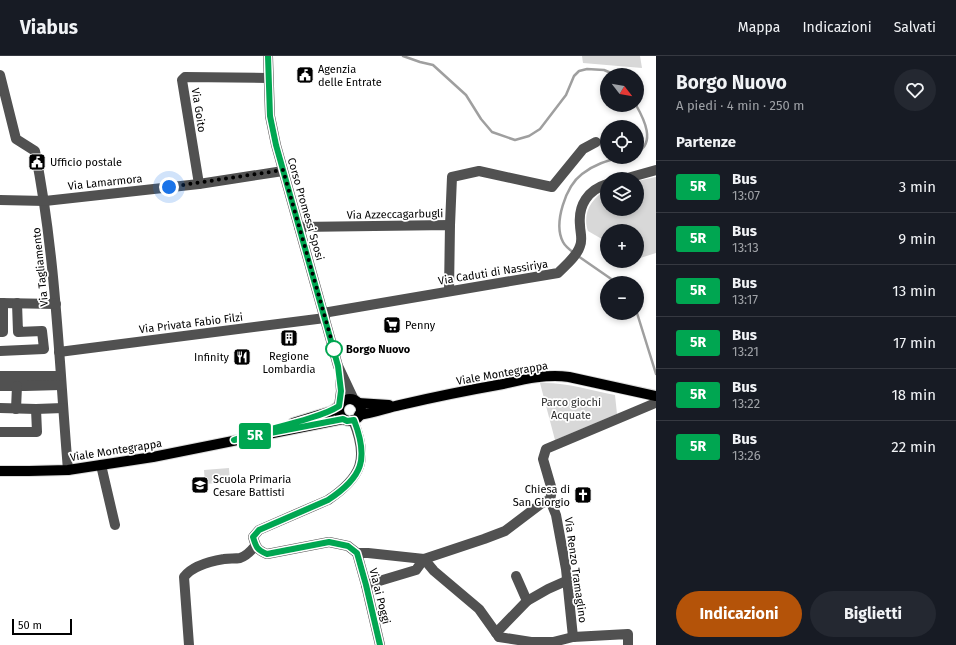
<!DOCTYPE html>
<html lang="it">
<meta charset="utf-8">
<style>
body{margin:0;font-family:"Fira Sans",sans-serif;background:#242831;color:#f1f3f6;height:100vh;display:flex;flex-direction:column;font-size:15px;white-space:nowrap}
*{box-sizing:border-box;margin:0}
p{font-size:13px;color:#9ea1a6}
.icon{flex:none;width:22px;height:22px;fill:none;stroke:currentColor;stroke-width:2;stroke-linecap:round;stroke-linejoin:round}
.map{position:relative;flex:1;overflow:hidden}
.drawer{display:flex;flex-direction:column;background:#171b24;width:300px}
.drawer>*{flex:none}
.badge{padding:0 8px;border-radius:3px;font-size:14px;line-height:26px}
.needle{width:26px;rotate:121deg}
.fabs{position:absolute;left:600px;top:12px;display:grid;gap:8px}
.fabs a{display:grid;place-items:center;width:44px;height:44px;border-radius:50%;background:#171b24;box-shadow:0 2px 6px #0003;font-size:20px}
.scale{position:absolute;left:12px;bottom:10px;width:60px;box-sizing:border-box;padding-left:4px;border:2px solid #000;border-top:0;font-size:11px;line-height:14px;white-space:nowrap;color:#000;-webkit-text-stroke:3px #fff;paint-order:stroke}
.you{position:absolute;width:20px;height:20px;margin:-10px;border:3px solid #fff;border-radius:50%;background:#1a73e8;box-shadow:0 0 0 6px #1a73e833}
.map>.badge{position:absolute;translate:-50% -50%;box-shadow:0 0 0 2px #fff}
h2{padding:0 20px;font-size:15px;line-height:36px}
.round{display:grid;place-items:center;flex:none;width:42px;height:42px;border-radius:21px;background:#242831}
.overview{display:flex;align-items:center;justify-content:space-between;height:68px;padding:0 20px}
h1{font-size:19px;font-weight:700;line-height:30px}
.action{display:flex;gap:8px;margin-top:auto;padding:8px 20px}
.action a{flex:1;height:46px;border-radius:24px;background:#b45309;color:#fff;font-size:16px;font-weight:700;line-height:46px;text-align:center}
.action a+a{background:#242831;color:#f1f3f6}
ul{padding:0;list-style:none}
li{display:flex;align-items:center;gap:12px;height:52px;padding:0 20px;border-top:1px solid #363941}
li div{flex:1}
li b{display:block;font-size:15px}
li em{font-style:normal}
li .badge{min-width:44px;font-weight:700;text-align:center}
header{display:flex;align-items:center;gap:24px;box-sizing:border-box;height:56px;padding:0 20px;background:#171b24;border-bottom:1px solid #363941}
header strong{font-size:19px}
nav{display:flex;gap:22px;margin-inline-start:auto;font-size:14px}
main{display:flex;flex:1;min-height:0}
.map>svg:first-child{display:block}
</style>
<header>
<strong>Viabus</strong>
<nav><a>Mappa</a><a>Indicazioni</a><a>Salvati</a></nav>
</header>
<main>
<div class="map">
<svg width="656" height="589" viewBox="0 0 656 589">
<rect width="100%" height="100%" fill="#fff"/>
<!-- green -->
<g fill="#d8d8d8">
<path d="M582 0H640L642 12 583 7Z"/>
<path d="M656 121V197L637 203V175H607V186L588 175C582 158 591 142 607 134V153H637V125Z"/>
<path d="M540 327C565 326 590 334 615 339L617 358 555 384Z"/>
<path d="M229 412 230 426 205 428 204 414Z"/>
</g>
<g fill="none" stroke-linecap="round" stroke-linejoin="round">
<!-- stream -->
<g stroke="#9f9f9f" stroke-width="2.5">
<path d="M403 0 420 6 433 9 466 39 481 63 492 76 515 84 529 80 540 73 566 39 574 20 579 15 587 13 604 14 616 19"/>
<path d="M636 49C644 63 656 87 637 96"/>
<path d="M574 197C570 194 565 190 563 186 553 167 566 130 582 118 595 108 606 105 622 101"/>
<path d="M578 200 617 227"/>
<path d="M637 257 656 318"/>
</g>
<!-- major casing -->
<g stroke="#dbdbdb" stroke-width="12">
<g id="major">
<circle cx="350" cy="354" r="11"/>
<path d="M358 347 389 349"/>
<path d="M359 359C374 357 386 352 400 349 434 341 469 334 503 328 525 323 546 318 569 321L656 340"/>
<path d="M293 367 332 355 339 350"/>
<path d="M0 415H29L68 414 153 401 343 363"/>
</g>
</g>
<!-- minor -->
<g stroke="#515151" stroke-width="10">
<path d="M268 0 270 60 276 89 338 310 354 344"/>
<path d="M0 19 16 83 35 95C56 200 59 307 68 414"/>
<path d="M624 123 656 114"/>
<path d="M199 128 182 24 185 21 268 22"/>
<path d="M0 144 45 145 199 128 283 115"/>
<path d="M450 169 452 121 479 115 552 131 583 93 596 86"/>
<path d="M299 171 450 169 449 235"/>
<path d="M0 247 56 248"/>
<path d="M323 257 558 217C566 209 577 200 580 190 583 183 580 176 580 169 578 149 588 134 607 128"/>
<path d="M0 276H3V247"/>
<path d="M0 295 44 293 42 275 18 276 17 247"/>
<path d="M59 296 325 262"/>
<path d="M0 320H60"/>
<path d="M0 330H25L61 329"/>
<path d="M339 350 341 335 340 322"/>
<path d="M0 352 36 353 63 352"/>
<path d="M16 353 17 330"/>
<path d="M353 364C369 403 362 421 328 444L259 474 253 481C256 491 257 494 267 498L329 486 348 490 357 497"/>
<path d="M0 376H37L36 353"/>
<path d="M101 409 115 469"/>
<path d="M357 497H368L424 503 484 483 505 475 542 447 550 444"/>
<path d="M357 497 366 529 380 589"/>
<path d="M424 503 434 515 479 553 499 581"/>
<path d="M516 520 527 545"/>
<path d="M366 529 416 514 424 503"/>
<path d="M496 577 527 545 548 533 566 525"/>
<path d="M499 581 531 586H553L573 581 628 578V589"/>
<path d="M573 581 566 513 556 459 550 444 552 434 543 403 546 393 653 348 656 345"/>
<path d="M189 589 184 521C192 510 212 505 224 503 229 502 235 503 240 502 246 500 251 495 255 490"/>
</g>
<!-- major -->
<use href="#major" stroke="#000" stroke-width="10"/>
</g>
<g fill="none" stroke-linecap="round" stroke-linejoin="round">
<!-- line casing -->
<g stroke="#fff" stroke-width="9">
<path id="line" d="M268 0 270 60 276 89 338 310 341 335 339 350C330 356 320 359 310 362 285 370 259 375 234 384L343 363 347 365 354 364C369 403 363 421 328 444L259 474 253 481C256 491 257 494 267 498L329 486 348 490 357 497 366 529 380 589"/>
</g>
<!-- line -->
<use href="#line" stroke="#00a651" stroke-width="6"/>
<!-- walk -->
<path stroke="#000" stroke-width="4" stroke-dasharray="0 7.2" d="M169 131 283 114 334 293"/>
</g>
<!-- icons -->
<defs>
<g id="civic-square" transform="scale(0.9)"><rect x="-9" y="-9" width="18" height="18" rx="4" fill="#000" stroke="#fff"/><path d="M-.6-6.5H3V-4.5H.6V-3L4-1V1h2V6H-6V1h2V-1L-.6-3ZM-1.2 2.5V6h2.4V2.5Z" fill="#fff"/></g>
<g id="supermarket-square" transform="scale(0.9)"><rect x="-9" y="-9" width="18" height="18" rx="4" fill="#000" stroke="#fff"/><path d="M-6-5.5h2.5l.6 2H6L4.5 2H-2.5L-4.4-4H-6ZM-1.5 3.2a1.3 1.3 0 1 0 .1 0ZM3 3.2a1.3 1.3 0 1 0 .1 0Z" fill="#fff"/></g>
<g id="building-square" transform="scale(0.9)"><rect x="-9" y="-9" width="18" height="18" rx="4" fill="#000" stroke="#fff"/><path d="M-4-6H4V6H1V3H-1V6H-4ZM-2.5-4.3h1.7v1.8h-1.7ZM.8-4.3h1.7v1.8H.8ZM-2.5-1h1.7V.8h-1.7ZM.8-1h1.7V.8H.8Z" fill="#fff"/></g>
<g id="restaurant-square" transform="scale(0.9)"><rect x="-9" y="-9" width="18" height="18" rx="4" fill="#000" stroke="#fff"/><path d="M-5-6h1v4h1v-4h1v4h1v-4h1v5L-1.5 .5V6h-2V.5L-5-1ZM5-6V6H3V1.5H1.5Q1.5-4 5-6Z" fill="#fff"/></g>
<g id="school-square" transform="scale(0.9)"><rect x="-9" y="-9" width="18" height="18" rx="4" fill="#000" stroke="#fff"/><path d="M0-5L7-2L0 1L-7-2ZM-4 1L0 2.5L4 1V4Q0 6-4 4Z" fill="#fff"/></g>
<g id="church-square" transform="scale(0.9)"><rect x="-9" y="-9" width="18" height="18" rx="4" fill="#000" stroke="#fff"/><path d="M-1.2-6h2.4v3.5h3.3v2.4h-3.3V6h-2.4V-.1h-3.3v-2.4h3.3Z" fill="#fff"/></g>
</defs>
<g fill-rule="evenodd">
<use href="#civic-square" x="305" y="19"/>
<use href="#civic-square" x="37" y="106"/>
<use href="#supermarket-square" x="392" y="269"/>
<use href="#building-square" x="289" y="282"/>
<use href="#restaurant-square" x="242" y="301"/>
<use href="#school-square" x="200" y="429"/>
<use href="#church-square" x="583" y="439"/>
</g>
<!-- markers -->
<circle fill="#fff" stroke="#00a651" stroke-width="2" cx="334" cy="293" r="8"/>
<g text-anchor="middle" stroke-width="3.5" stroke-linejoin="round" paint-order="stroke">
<!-- poi labels -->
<g font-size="11" fill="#000" stroke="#fff" text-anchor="start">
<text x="318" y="17">Agenzia<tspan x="318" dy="13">delle Entrate</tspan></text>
<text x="50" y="110">Ufficio postale</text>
<text x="405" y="273">Penny</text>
<text x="289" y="304" text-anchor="middle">Regione<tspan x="289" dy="13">Lombardia</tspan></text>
<text x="229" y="305" text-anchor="end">Infinity</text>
<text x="213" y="427">Scuola Primaria<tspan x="213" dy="13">Cesare Battisti</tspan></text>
<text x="570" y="437" text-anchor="end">Chiesa di<tspan x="570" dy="13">San Giorgio</tspan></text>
</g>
<!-- street labels -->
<g font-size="11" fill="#000" stroke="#fff">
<text transform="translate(199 54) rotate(81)" y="4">Via Goito</text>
<text transform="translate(105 126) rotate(-6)" y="4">Via Lamarmora</text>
<text transform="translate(306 153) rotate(74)" y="4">Corso Promessi Sposi</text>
<text transform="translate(395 158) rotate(-1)" y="4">Via Azzeccagarbugli</text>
<text transform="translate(40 211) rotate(-96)" y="4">Via Tagliamento</text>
<text transform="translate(493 216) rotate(-9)" y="4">Via Caduti di Nassiriya</text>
<text transform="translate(191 267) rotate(-7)" y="4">Via Privata Fabio Filzi</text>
<text transform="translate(502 317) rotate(-10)" y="4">Viale Montegrappa</text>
<text transform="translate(116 394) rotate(-9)" y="4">Viale Montegrappa</text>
<text transform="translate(576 514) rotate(82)" y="4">Via Renzo Tramaglino</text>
<text transform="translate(380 540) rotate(76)" y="4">Via ai Poggi</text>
</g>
<!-- stop labels -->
<g font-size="11" font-weight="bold" fill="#000" stroke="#fff" text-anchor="start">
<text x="346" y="297">Borgo Nuovo</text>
</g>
<!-- park labels -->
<g font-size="11" fill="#2f2f2f" stroke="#fff">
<text x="571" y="350">Parco giochi<tspan x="571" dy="13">Acquate</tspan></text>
</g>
</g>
</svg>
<div class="fabs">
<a><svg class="needle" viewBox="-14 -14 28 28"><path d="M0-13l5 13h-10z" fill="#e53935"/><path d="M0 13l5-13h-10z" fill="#9ea1a6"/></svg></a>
<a><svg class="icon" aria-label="locate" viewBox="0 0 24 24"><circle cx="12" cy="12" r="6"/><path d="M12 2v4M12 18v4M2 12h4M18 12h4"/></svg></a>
<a><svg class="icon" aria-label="layers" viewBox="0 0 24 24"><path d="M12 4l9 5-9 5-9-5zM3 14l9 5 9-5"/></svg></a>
<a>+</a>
<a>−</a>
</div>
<div class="scale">50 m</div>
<div class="you" style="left:169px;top:131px"></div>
<b class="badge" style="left:255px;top:380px;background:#00a651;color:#fff">5R</b>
</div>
<section class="drawer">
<div class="overview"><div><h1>Borgo Nuovo</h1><p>A piedi · 4 min · 250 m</p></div><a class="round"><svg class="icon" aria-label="heart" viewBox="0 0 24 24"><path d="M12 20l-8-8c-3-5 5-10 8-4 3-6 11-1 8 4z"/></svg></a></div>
<h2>Partenze</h2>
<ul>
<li><span class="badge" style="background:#00a651;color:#fff">5R</span><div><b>Bus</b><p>13:07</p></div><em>3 min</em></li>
<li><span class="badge" style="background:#00a651;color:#fff">5R</span><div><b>Bus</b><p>13:13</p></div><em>9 min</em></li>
<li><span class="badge" style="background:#00a651;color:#fff">5R</span><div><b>Bus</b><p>13:17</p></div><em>13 min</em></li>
<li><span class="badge" style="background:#00a651;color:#fff">5R</span><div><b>Bus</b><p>13:21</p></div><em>17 min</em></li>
<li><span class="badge" style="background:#00a651;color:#fff">5R</span><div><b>Bus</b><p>13:22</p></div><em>18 min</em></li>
<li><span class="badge" style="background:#00a651;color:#fff">5R</span><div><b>Bus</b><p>13:26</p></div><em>22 min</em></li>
</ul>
<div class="action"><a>Indicazioni</a><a>Biglietti</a></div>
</section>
</main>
